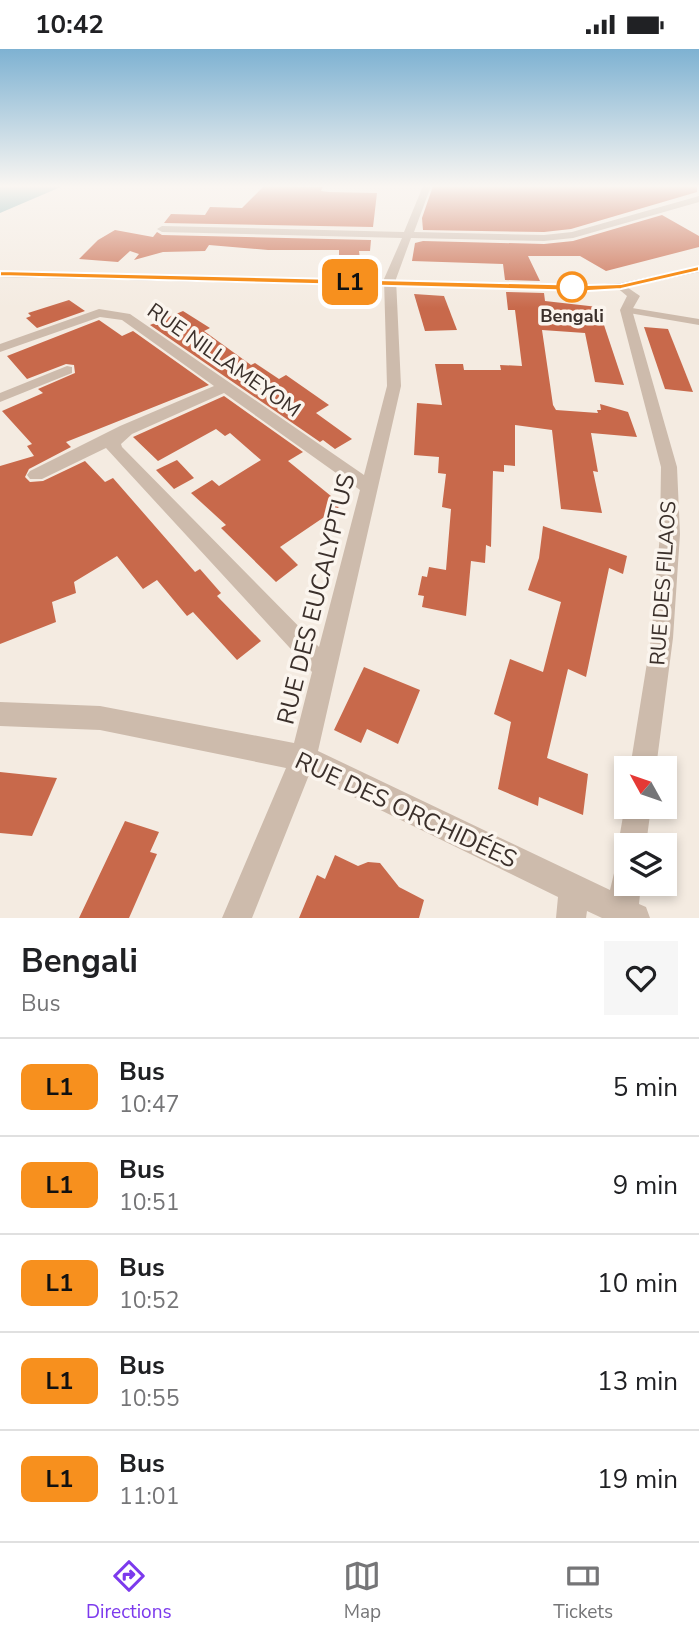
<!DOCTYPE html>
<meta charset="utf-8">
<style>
body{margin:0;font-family:"Nunito Sans",sans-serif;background:#f6f6f6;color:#202124;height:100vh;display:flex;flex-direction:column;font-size:26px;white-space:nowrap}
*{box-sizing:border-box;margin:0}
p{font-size:23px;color:#757577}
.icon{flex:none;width:38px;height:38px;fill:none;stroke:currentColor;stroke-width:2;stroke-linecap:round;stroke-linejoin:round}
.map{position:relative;height:869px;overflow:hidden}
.side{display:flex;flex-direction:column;background:#fff;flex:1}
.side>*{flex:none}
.badge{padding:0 14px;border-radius:10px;font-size:24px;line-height:46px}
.needle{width:46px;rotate:310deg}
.buttons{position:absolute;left:614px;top:707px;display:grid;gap:14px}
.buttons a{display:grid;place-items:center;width:63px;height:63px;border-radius:0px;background:#fff;box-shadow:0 4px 10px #0003;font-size:35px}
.map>.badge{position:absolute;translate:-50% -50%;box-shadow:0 0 0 4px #fff}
.round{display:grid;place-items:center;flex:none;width:74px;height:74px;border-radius:0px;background:#f6f6f6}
.head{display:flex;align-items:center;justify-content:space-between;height:119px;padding:0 21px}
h1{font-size:33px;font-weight:700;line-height:52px}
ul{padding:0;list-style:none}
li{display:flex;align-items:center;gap:21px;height:98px;padding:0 21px;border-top:2px solid #e0e0e0}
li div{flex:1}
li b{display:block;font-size:26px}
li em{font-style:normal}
li .badge{min-width:77px;font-weight:700;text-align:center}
.status{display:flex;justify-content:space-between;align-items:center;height:49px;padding:0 35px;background:#fff;direction:ltr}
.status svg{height:19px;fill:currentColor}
.tabs{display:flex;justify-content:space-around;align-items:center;height:98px;border-top:2px solid #e0e0e0;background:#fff;font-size:19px;color:#757577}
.tabs a{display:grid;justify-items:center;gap:4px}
.tabs .on{color:#7c3aed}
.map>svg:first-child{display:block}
</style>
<div class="status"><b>10:42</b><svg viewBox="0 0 49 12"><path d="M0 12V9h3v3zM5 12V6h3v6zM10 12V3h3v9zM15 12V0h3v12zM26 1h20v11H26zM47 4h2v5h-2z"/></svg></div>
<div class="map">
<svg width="699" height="869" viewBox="0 0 699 869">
<rect width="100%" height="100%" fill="#f4ebe1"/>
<!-- water -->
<path fill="#7fb0b2" d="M0 137H63L0 164Z"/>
<!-- building -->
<g fill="#c8694b">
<path d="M264 137 323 138 321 142 329 143 377 144 373 178 164 174 171 165 205 166 210 158 242 159Z"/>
<path d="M433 137H697V143L571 180 544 183 423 181 422 169Z"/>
<path d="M662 166 699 187V198L606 222 580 207H528L540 232 505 231 503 215 412 212 415 194 423 192 544 195 573 192Z"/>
<path d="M115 181 153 188 157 183 162 186 371 191 370 202H359L360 210H339V201H268L209 196 205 202 163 203 134 211 139 205 130 202 118 213 79 210 98 191Z"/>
<path d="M506 243 544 244 545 252 598 258 624 336 595 333 585 284 542 281 553 356 556 361 598 364 597 361H601L600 355 628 363 637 388 591 384 598 423 593 422 602 464 561 460 552 381 515 376V417L504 416V423L493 422 491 498 486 496 485 514 471 512 466 567 422 558 424 547 418 546 422 527 427 528 429 518 446 521 451 460 442 458 446 425 438 424 439 408 414 406 417 354 442 356 435 315H463L464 321H501L500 316 522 317 515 261H508Z"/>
<path d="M414 245 444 247 457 281 425 282Z"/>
<path d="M69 251 85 262 37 279 26 269 31 267 28 264Z"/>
<path d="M183 262 210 279 204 282 251 316 255 314 279 330 286 326 329 356 316 364 352 390 335 400 323 391 320 393 150 276Z"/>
<path d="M99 271 122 287 133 282 209 336 66 393 71 398 29 420 25 428 30 433 43 432 85 412 105 433 113 429 195 523 200 520 221 544 217 547 261 592 237 611 193 563 187 567 157 531 143 540 117 507 74 533 76 544 52 553 56 573 0 595V417L34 407 27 397 32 395 2 362 43 344 38 340 75 324 74 316 66 315 27 330 7 307Z"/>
<path d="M644 278 668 280 693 343 665 340Z"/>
<path d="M224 347 303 403 288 412 342 456 280 498 298 516 276 533 221 479 226 476 191 444 212 431 219 437 261 411 230 384 225 387 216 380 158 412 133 388Z"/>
<path d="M177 411 194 429 174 440 156 421Z"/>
<path d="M543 477 627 507 623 525 609 519 586 628 568 620 547 709 588 725 583 766 539 748 538 757 498 740 511 673 494 665 510 610 543 623 561 553 528 541 539 509Z"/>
<path d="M364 618 420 641 398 695 367 680 361 694 334 681Z"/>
<path d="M0 723 57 729 32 787 0 784Z"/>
<path d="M125 772 159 783 150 803 157 805 129 869H79Z"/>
<path d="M335 806 358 817 368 813 380 814 399 838 424 851 419 869H299L317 826 325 830Z"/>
</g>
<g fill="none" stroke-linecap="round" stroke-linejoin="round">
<!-- service -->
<path fill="#cdbbac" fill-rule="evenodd" d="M626 258 699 270V276L623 263 622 261Z"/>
<!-- minor -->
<g fill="#cdbbac" fill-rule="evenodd">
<path d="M423 137H431L414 183 544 186 572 183 699 147V153L573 189 544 192 411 189 396 230 401 337 318 702 610 841 615 820 626 816V835H641L639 855 646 858 650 869H602L587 862 586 869H556L558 848 309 726 252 869H222L286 719 100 681 0 677V653L100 657 294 694 312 623 106 399 42 430H30L27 426 30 422 120 377 214 337 122 271 100 268 0 303V295L99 260 130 265 364 426 387 337 384 230 402 189 162 183 157 180 162 177 404 183ZM224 344 360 441 319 598 122 398 121 395 132 385Z"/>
<path d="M621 234 640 247 632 261 677 418 680 485 673 589 656 719H630L651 589 660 485 661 418 620 261 627 247 615 237Z"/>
<path d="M67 317 72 318V324L0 353V344Z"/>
<path d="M626 750V758H651L646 796H626V808L622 806 618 796Z"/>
</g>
<!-- secondary -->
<path fill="#a18a7d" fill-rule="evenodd" d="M699 217V223L621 240 588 242 0 228V222L588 236 621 234Z"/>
</g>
<!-- sky -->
<linearGradient id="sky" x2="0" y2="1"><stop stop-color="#7eb2d2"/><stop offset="0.53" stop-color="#faf6f2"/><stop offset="1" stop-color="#faf6f2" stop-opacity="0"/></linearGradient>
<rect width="699" height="259" fill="url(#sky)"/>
<!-- line -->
<path fill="#f7901e" stroke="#fff" stroke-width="2" d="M699 217V222L621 240 588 242 0 227V222L588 236 621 235Z"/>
<!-- markers -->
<circle fill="#fff" stroke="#f7901e" stroke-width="3.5" cx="572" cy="238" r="14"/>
<g text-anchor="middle" stroke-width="7" stroke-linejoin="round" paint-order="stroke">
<!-- far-stop labels -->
<g font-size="18" font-weight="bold" fill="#3b302b" stroke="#fbf5ee">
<text x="572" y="273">Bengali</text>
</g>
<!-- street labels -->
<g font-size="21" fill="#3b302b" stroke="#fbf5ee">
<text transform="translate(224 311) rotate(35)" y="7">RUE NILLAMEYOM</text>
<text transform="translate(663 534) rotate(-86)" y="7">RUE DES FILAOS</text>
</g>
<!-- near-street labels -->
<g font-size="24" fill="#3b302b" stroke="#fbf5ee">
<text transform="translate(316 550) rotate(-76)" y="8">RUE DES EUCALYPTUS</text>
<text transform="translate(406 761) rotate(25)" y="8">RUE DES ORCHIDÉES</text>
</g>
</g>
</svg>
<div class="buttons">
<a><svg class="needle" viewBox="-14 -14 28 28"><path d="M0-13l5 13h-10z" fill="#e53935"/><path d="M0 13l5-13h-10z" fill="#757577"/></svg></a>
<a><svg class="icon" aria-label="layers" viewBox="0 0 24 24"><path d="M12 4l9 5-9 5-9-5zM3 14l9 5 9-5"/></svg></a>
</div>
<b class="badge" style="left:350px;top:233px;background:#f7901e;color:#111">L1</b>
</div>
<section class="side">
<div class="head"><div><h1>Bengali</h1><p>Bus</p></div><a class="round"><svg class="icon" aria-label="heart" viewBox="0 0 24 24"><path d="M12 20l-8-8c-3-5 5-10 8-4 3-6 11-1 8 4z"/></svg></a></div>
<ul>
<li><span class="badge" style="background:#f7901e;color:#111">L1</span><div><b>Bus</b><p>10:47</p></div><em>5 min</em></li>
<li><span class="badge" style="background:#f7901e;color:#111">L1</span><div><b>Bus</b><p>10:51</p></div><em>9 min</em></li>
<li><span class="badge" style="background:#f7901e;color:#111">L1</span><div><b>Bus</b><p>10:52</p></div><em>10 min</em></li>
<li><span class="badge" style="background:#f7901e;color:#111">L1</span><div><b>Bus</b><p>10:55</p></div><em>13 min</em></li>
<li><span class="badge" style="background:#f7901e;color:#111">L1</span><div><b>Bus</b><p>11:01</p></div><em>19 min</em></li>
</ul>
</section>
<nav class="tabs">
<a class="on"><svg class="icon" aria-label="directions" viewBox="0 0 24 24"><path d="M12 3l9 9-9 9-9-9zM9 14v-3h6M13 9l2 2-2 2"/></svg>Directions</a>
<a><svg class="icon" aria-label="map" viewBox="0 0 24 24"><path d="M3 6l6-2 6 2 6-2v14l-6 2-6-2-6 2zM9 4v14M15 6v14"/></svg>Map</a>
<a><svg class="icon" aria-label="tickets" viewBox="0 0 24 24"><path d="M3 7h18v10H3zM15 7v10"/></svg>Tickets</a>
</nav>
